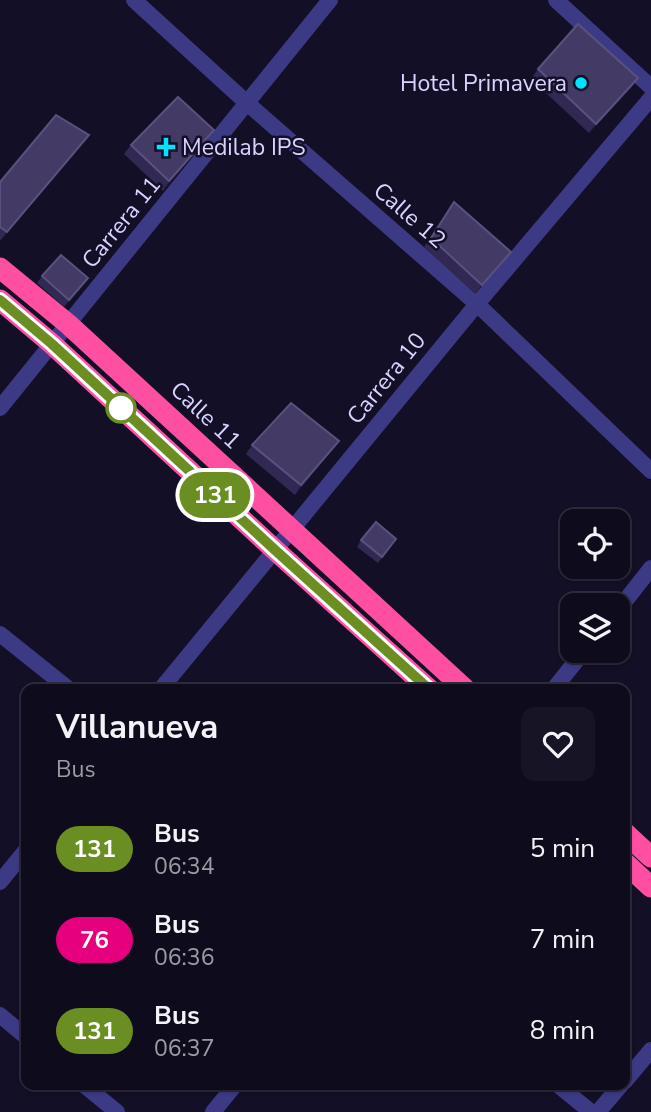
<!DOCTYPE html>
<style>
body{margin:0;font-family:"Nunito Sans",sans-serif;background:#171425;color:#f1f3f6;height:100vh;display:flex;flex-direction:column;font-size:26px;white-space:nowrap}
*{box-sizing:border-box;margin:0}
p{font-size:23px;color:#9b9ba3}
.icon{flex:none;width:38px;height:38px;fill:none;stroke:currentColor;stroke-width:2;stroke-linecap:round;stroke-linejoin:round}
.map{position:relative;flex:1;overflow:hidden}
.panel{position:absolute;left:21px;top:684px;width:609px;height:406px;display:flex;flex-direction:column;background:#0e0b1c;border-radius:14px;box-shadow:0 2px 5px #0004,0 0 0 2px #2e2b3b}
.panel>*{flex:none}
.badge{padding:0 14px;border-radius:23px;font-size:24px;line-height:46px}
.controls{position:absolute;left:560px;top:509px;display:grid;gap:14px}
.controls a{display:grid;place-items:center;width:70px;height:70px;border-radius:14px;background:#0e0b1c;box-shadow:0 2px 5px #0004,0 0 0 2px #2e2b3b;font-size:35px}
.map>.badge{position:absolute;translate:-50% -50%;box-shadow:0 0 0 4px #fff}
.round{display:grid;place-items:center;flex:none;width:74px;height:74px;border-radius:14px;background:#171425}
.head{display:flex;align-items:center;justify-content:space-between;height:119px;padding:0 35px}
h1{font-size:33px;font-weight:700;line-height:52px}
ul{padding:0;list-style:none}
li{display:flex;align-items:center;gap:21px;height:91px;padding:0 35px}
li div{flex:1}
li b{display:block;font-size:26px}
li em{font-style:normal}
li .badge{min-width:77px;font-weight:700;text-align:center}
.map>svg:first-child{display:block}
</style>
<div class="map">
<svg width="651" height="1112" viewBox="0 0 651 1112">
<rect width="100%" height="100%" fill="#130f26"/>
<g fill="none" stroke-linecap="round" stroke-linejoin="round">
<!-- street -->
<g stroke="#3d3a85" stroke-width="16">
<path d="M134 0 247 103 477 304 651 471"/>
<path d="M556 0 651 87"/>
<path d="M0 408 330 0"/>
<path d="M618 610 651 568"/>
<path d="M0 634 70 690"/>
<path d="M160 690 477 304 651 98"/>
<path d="M553 690 584 651"/>
<path d="M0 882 26 850"/>
<path d="M0 1015 26 1037"/>
<path d="M625 1081 651 1050"/>
<path d="M84 1085 117 1112"/>
<path d="M558 1085 591 1112"/>
<path d="M213 1112 235 1085"/>
<path d="M598 1112 621 1085"/>
</g>
<!-- highway -->
<g stroke="#ff4fa3" stroke-width="21">
<path d="M0 268 68 324 466 690"/>
<path d="M0 300 52 344 275 550 430 690"/>
<path d="M625 833 651 857"/>
<path d="M625 863 651 887"/>
</g>
</g>
<!-- wall -->
<g fill="#312854">
<path d="M538 69 632 87 589 133 531 79Z"/>
<path d="M214 130 207 139 163 191 124 154 131 145Z"/>
<path d="M82 144 0 241V182Z"/>
<path d="M454 202 511 252 504 261 475 294 424 247Z"/>
<path d="M42 276 88 278 64 307 37 283Z"/>
<path d="M252 445 332 450 295 495 246 454Z"/>
<path d="M396 539 378 563 357 547 361 540Z"/>
</g>
<!-- shaded-wall -->
<g fill="#1d163a">
<path d="M638 78 632 87 589 133 596 124Z"/>
<path d="M214 130 207 139 163 191 169 181Z"/>
<path d="M89 135 82 144 0 241 7 232Z"/>
<path d="M511 252 504 261 475 294 482 285Z"/>
<path d="M339 441 332 450 295 495 301 485Z"/>
</g>
<!-- building -->
<g fill="#433a66" stroke="#5a527e" stroke-width="2">
<path d="M578 24 638 78 596 124 538 69Z"/>
<path d="M178 97 214 130 169 181 131 145Z"/>
<path d="M56 115 89 135 7 232 0 227V182Z"/>
<path d="M454 202 511 252 482 285 431 238Z"/>
<path d="M61 255 88 278 69 300 42 276Z"/>
<path d="M291 403 339 441 301 485 252 445Z"/>
<path d="M376 522 396 539 382 557 361 540Z"/>
</g>
<g fill="none" stroke-linecap="round" stroke-linejoin="round">
<!-- line casing -->
<g stroke="#fff" stroke-width="16">
<path id="line" d="M0 300 52 344 275 550 430 690"/>
</g>
<!-- line -->
<use href="#line" stroke="#6b8e23" stroke-width="10"/>
</g>
<!-- markers -->
<g fill="#00e5ff" stroke="#130f26" stroke-width="2.5">
<circle cx="581" cy="83" r="7"/>
<path d="M162.5 136.5h7v7h7v7h-7v7h-7v-7h-7v-7h7z"/>
</g>
<circle fill="#fff" stroke="#6b8e23" stroke-width="3.5" cx="121" cy="408" r="14"/>
<g text-anchor="middle" stroke-width="5" stroke-linejoin="round" paint-order="stroke">
<!-- poi labels -->
<g font-size="23" fill="#d9d4ff" stroke="#130f26" text-anchor="end">
<text x="567" y="91">Hotel Primavera</text>
<text x="182" y="155" text-anchor="start">Medilab IPS</text>
</g>
<!-- street labels -->
<g font-size="23" fill="#d9d4ff" stroke="#130f26">
<text transform="translate(410 215) rotate(41)" y="8">Calle 12</text>
<text transform="translate(121 222) rotate(-51)" y="8">Carrera 11</text>
<text transform="translate(386 378) rotate(-51)" y="8">Carrera 10</text>
<text transform="translate(206 415) rotate(43)" y="8">Calle 11</text>
</g>
</g>
</svg>
<div class="controls">
<a><svg class="icon" aria-label="locate" viewBox="0 0 24 24"><circle cx="12" cy="12" r="6"/><path d="M12 2v4M12 18v4M2 12h4M18 12h4"/></svg></a>
<a><svg class="icon" aria-label="layers" viewBox="0 0 24 24"><path d="M12 4l9 5-9 5-9-5zM3 14l9 5 9-5"/></svg></a>
</div>
<b class="badge" style="left:215px;top:495px;background:#6b8e23;color:#fff">131</b>
<section class="panel">
<div class="head"><div><h1>Villanueva</h1><p>Bus</p></div><a class="round"><svg class="icon" aria-label="heart" viewBox="0 0 24 24"><path d="M12 20l-8-8c-3-5 5-10 8-4 3-6 11-1 8 4z"/></svg></a></div>
<ul>
<li><span class="badge" style="background:#6b8e23;color:#fff">131</span><div><b>Bus</b><p>06:34</p></div><em>5 min</em></li>
<li><span class="badge" style="background:#e6007e;color:#fff">76</span><div><b>Bus</b><p>06:36</p></div><em>7 min</em></li>
<li><span class="badge" style="background:#6b8e23;color:#fff">131</span><div><b>Bus</b><p>06:37</p></div><em>8 min</em></li>
</ul>
</section>
</div>
